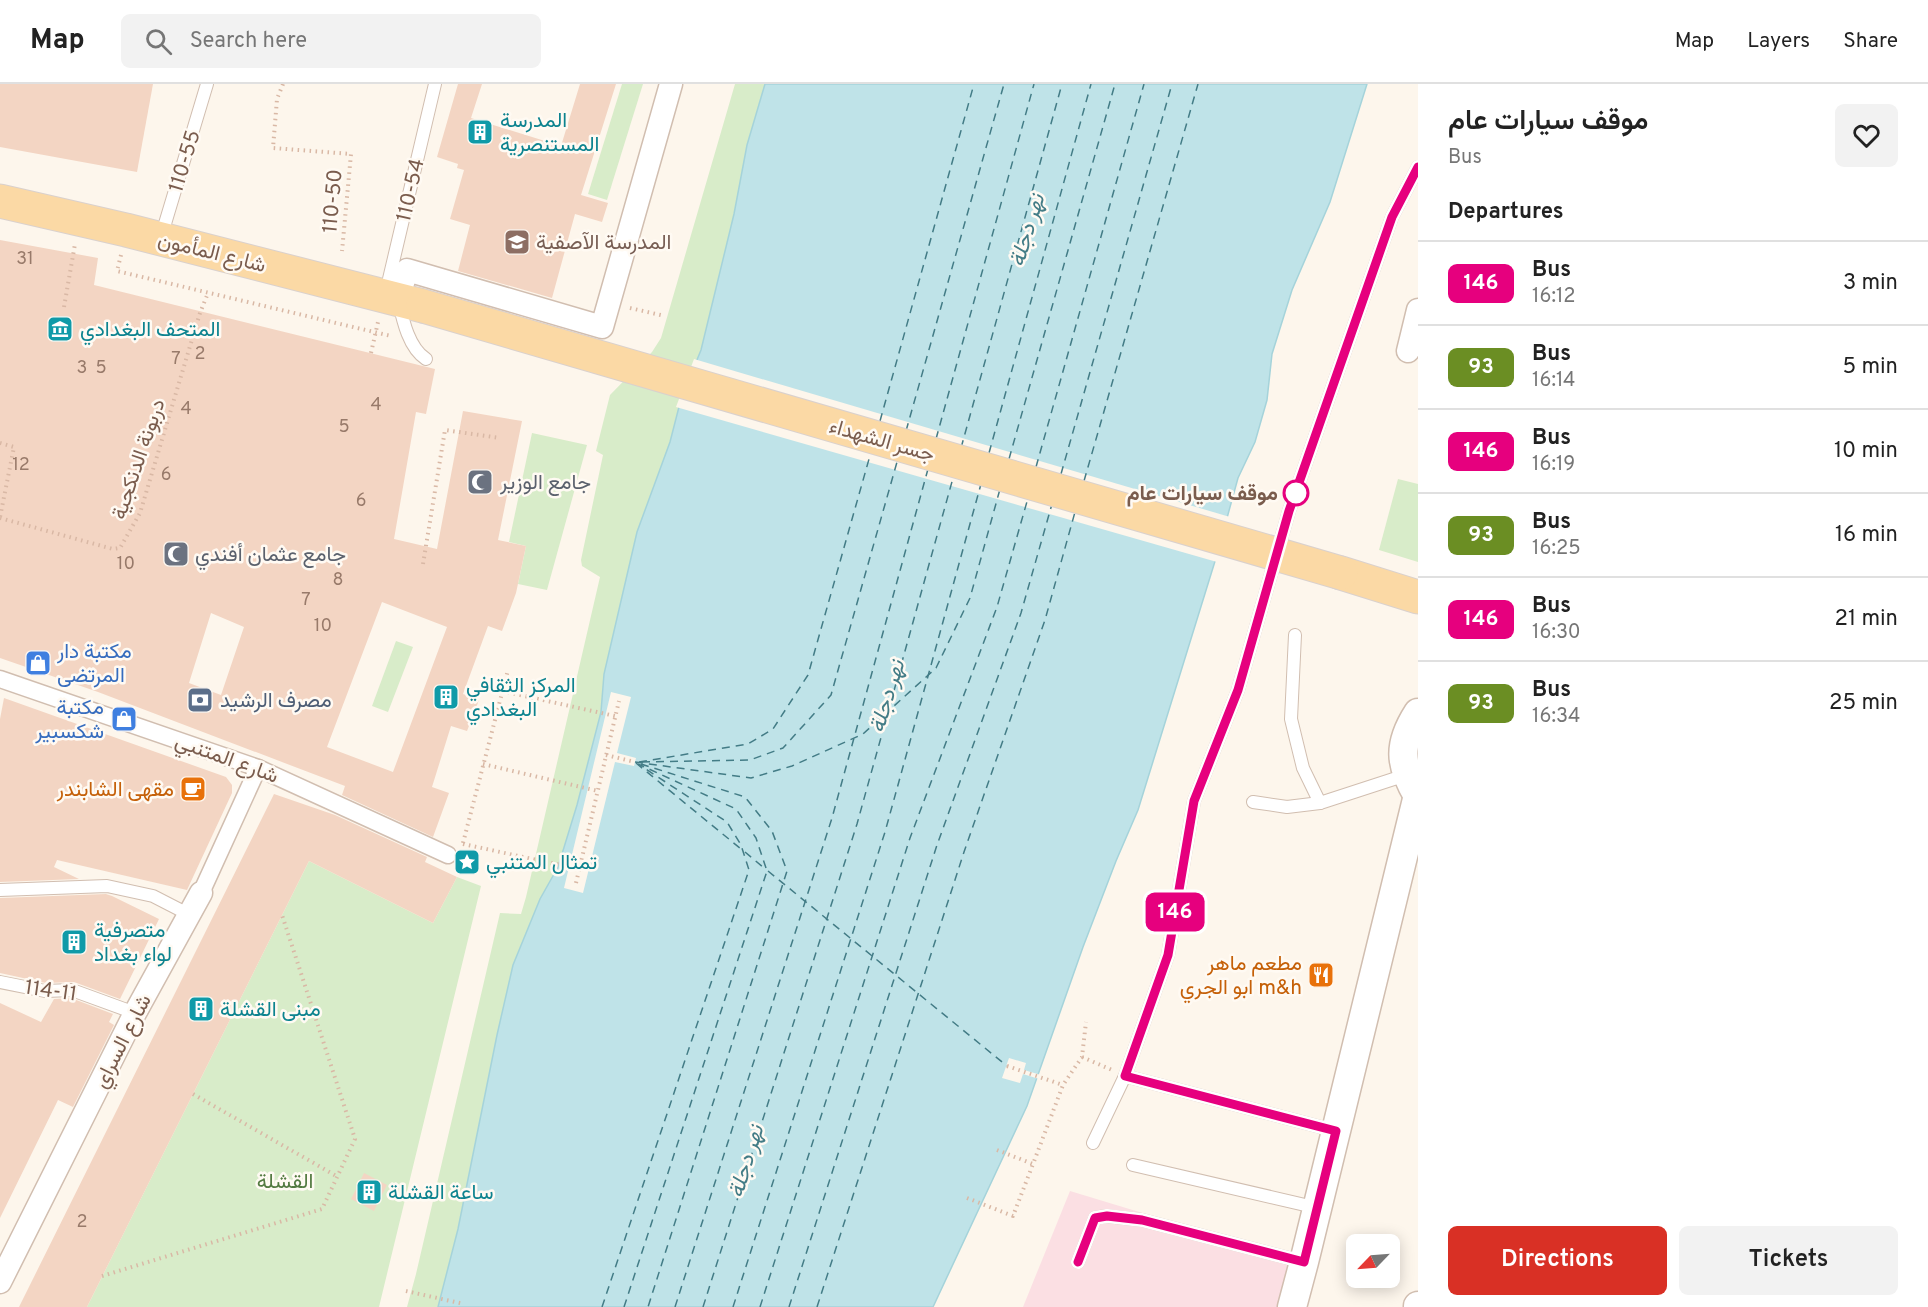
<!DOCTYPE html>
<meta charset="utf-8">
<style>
body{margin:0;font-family:Overpass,Vazirmatn,sans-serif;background:#f2f2f2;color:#222;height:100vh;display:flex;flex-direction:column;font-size:22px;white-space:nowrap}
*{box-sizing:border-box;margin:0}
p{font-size:20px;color:#767676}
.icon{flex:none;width:33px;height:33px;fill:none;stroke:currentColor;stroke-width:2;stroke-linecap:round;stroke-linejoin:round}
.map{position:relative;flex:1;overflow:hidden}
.sheet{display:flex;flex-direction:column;background:#fff;width:510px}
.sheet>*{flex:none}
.badge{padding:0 12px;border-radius:9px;font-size:21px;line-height:39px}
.needle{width:39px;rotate:245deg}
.buttons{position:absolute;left:1346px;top:1150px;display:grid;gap:12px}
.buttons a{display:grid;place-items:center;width:54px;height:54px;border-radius:9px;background:#fff;box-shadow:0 3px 15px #0003;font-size:30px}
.map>.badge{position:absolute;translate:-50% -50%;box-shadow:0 0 0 3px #fff}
h2{padding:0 30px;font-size:22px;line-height:54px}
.round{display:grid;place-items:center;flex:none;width:63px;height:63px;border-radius:9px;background:#f2f2f2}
.summary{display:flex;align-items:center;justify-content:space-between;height:102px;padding:0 30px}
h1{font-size:28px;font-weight:600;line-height:45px}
.action{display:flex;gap:12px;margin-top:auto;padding:12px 30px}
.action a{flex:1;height:69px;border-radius:9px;background:#d93025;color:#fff;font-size:24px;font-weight:600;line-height:69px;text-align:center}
.action a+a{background:#f2f2f2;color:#222}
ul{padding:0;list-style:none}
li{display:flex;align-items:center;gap:18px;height:84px;padding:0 30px;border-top:2px solid #e0e0e0}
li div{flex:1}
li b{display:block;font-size:22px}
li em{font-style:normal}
li .badge{min-width:66px;font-weight:700;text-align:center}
header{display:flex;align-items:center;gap:36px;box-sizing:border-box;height:84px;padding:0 30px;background:#fff;border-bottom:2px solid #e0e0e0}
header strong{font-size:28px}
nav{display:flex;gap:33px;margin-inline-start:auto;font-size:21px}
.search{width:420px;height:54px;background:#f2f2f2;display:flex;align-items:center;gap:15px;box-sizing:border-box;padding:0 21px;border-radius:9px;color:#767676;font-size:22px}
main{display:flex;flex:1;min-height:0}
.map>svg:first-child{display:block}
</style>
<header>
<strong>Map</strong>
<div class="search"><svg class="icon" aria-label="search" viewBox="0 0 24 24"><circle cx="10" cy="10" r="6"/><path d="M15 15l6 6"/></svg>Search here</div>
<nav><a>Map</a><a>Layers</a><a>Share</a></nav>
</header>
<main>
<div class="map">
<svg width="1418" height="1223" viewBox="0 0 1418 1223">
<rect width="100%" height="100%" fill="#fdf6ec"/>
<!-- medical -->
<path fill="#fbdfe3" d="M1070 1107 1304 1178 1292 1223H1023Z"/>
<!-- green -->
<g fill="#d8ecc9">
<path d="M622 0H643L607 116 588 110Z"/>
<path d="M735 0H765L747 61 734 130 701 266 681 315 670 358 637 448 604 590 601 628 577 721 558 783 540 815 513 881 497 951 458 1145 438 1223H407L416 1190 500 829 521 830 526 813 600 493 582 482 581 476 603 371 596 367 610 311 652 268 661 254Z"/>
<path d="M532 349 587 361 547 506 518 500 526 462 509 458Z"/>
<path d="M1398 395 1418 400V478L1379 466Z"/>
<path d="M396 557 413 563 388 628 372 622Z"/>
<path d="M309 777 433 839 457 793 481 802 379 1223H87Z"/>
</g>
<!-- water -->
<path fill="#bfe3e8" stroke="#a5d3da" stroke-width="1.5" d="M765 0H1367L1330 118 1292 206 1272 270 1267 316 1255 358 1238 394 1216 474 1138 726 1116 777 1083 863 1027 1022 933 1223H438L458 1145 497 951 513 881 540 815 558 783 577 721 601 628 604 590 637 448 670 358 681 315 701 266 734 130 747 61Z"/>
<!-- pier -->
<g fill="#fdf6ec">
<path d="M694 275 1230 433 1217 478 676 323Z"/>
<path d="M611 608 631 613 617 669 636 674 634 682 615 678 583 809 564 804Z"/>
<path d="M1009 974 1026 979 1024 986 1041 991 1039 995 1023 990 1020 999 1002 994Z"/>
</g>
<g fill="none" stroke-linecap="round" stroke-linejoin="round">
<!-- ferry -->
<g stroke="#437c86" stroke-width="1.5" stroke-dasharray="8 6" stroke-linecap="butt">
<path d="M880 337 974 0"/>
<path d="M906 347 1004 0"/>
<path d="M936 355 1034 0"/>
<path d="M961 364 1062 0"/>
<path d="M989 369 1091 0"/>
<path d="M1009 375 1115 0"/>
<path d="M1036 383 1144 0"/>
<path d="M1061 390 1172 0"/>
<path d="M1084 397 1198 0"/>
<path d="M635 678 751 694 792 682 863 650 936 584 970 514 1000 405"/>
<path d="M639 678 748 660 773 645 808 591 871 368"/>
<path d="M642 678 750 676 783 664 831 611 897 378"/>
<path d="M636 679 741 765"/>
<path d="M641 680 745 713 772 747 787 787 648 1223"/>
<path d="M745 768 764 784"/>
<path d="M768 787 1007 982"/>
<path d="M602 1223 749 786 741 761 727 738 641 682"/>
<path d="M624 1223 767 787 756 754 736 725 638 680"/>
<path d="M675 1223 832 734 928 385"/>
<path d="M703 1223 857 740 953 394"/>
<path d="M733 1223 885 748 981 400"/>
<path d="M760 1223 910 754 997 523 1028 414"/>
<path d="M789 1223 937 761 1021 529 1052 420"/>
<path d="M817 1223 964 768 1045 536 1075 428"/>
</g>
</g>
<!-- building -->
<g fill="#f3d5c3" fill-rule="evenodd">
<path d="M0 0H153L137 88 0 63Z"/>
<path d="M458 0H482L471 34 561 62 580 0H616L581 111 608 119 602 138 575 130 552 214 458 187 470 141 450 135 464 86 457 84 458 80 437 73Z"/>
<path d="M0 156 98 174 94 201 435 285 426 330 416 328 394 455 437 465 463 327 522 337 498 456 526 462 516 509 502 547 488 542 463 610 479 616 467 647 451 642 432 703 449 709 433 753 342 711 345 702 98 608 0 574ZM382 518 447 543 393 688 327 663ZM211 529 244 543 221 611 189 599Z"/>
<path d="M4 614 226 693 232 701V709L187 806 57 776 54 783 79 795 0 798V635Z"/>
<path d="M274 710 335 731 427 773 425 778 457 793 433 839 309 777 87 1223H19Z"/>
<path d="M106 810 112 812 159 835 120 915 74 898 46 899 0 889V814Z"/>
<path d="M71 914 113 930 109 938 114 941 73 1023 58 1016 0 1134V919L41 938 54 915Z"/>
<path d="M364 1089 387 1101 374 1127 351 1115Z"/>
</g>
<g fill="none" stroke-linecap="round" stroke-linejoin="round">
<!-- service casing -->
<g stroke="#d1beb0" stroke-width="14">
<g id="service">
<path d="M161 153 207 0"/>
<path d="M385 212 435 0"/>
<path d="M399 219C403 237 409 264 426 275"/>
<path d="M1295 551 1291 635 1303 684 1320 719"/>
<path d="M1253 718 1287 723 1320 719 1406 691"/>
<path d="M0 806 107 802 153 812 190 831"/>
<path d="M0 898 45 907 72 906 135 929"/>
<path d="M1125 992 1336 1047"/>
<path d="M1093 1059 1125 992 1168 871 1194 717 1238 606 1289 427 1392 133 1418 83"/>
<path d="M1133 1081 1318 1124"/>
<path d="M1078 1178 1095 1134 1106 1132 1142 1136 1304 1178"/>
</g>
</g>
<!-- pedestrian casing -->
<g stroke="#d1beb0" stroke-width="19">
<g id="pedestrian">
<path d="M0 595 258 684 448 771"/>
<path d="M201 809 258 684"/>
</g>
</g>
<!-- minor casing -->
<g stroke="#d1beb0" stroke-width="25">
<g id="minor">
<path d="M398 215 407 186 602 243 671 0"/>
<path d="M1408 267 1418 226"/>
<path d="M0 1198 135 929 201 809"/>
</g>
</g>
<!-- tertiary casing -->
<g stroke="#d1beb0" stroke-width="31">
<g id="tertiary">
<path d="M1418 629C1398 660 1399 680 1418 712"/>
<path d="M1292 1223 1304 1178 1418 711"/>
<path d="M1418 1223V1222"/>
</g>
</g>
<!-- primary casing -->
<g stroke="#dad1cd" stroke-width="35">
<g id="primary">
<path d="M0 117 126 146 423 222"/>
<path d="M1341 489 1418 513"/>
</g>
</g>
<!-- path -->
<g stroke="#d9b8a5" stroke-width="4" stroke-dasharray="1.5 4.5" stroke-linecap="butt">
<path d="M283 0 277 15 273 64 351 70 342 167"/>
<path d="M121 171 117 187 391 252"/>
<path d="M64 223 75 160"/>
<path d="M630 224 665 232"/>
<path d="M371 269 378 238"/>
<path d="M0 359 14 363 0 433"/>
<path d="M0 434 113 465 120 464 140 429 200 229 208 209"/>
<path d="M423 480 445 346 500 354"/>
<path d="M502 607 615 632"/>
<path d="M606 671 635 678"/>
<path d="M483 680 598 707"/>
<path d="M463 759 508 586"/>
<path d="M463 760 579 785"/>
<path d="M576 799 619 617"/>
<path d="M1082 973 1112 986"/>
<path d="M1007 982 1063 1001"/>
<path d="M193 1010 338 1093"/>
<path d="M997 1066 1033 1080 1063 1001 1082 973 1086 938"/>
<path d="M967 1114 1013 1132 1033 1080"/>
<path d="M102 1192 322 1125 355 1055 282 831"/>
<path d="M406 1207 464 1220"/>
</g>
<!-- service -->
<use href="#service" stroke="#fff" stroke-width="12"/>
<!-- pedestrian -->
<use href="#pedestrian" stroke="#fff" stroke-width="16"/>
<!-- minor -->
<use href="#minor" stroke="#fff" stroke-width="22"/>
<!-- tertiary -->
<use href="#tertiary" stroke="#fff" stroke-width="28"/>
<!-- primary -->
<use href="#primary" stroke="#fbd9a5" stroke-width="33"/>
<!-- primary-bridge casing -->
<g stroke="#dad1cd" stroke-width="35" stroke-linecap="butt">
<path id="primary-bridge" d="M423 222 1341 489"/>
</g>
<!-- primary-bridge -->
<use href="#primary-bridge" stroke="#fbd9a5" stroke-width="33"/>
</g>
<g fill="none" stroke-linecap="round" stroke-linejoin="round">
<!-- line casing -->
<g stroke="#fff" stroke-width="14">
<path id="line" d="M1078 1178 1095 1134 1107 1132 1142 1136 1304 1178 1336 1047 1125 992 1168 871 1194 717 1238 606 1289 427 1392 133 1418 83"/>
</g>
<!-- line -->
<use href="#line" stroke="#e6007e" stroke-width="9"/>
</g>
<!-- icons -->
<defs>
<g id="building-square" transform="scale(1.35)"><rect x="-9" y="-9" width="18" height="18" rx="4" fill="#0f9aa8" stroke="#fffaf3"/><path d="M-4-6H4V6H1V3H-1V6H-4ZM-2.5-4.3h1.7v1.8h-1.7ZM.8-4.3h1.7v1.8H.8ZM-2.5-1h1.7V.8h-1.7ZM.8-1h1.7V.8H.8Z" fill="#fff"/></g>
<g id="school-square" transform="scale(1.35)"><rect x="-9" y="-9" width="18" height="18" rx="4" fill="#8d6e63" stroke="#fffaf3"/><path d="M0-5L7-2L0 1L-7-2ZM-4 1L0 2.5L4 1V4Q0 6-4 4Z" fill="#fff"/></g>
<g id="museum-square" transform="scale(1.35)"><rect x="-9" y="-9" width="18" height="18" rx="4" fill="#0f9aa8" stroke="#fffaf3"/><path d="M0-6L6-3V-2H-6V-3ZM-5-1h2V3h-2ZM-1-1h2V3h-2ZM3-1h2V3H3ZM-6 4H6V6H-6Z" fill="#fff"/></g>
<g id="mosque-square" transform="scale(1.35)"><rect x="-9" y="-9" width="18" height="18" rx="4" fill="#6b7280" stroke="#fffaf3"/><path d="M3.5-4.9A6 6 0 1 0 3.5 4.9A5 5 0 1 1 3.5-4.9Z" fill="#fff"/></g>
<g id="shop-square" transform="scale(1.35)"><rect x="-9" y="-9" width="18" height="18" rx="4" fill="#3f7fe0" stroke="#fffaf3"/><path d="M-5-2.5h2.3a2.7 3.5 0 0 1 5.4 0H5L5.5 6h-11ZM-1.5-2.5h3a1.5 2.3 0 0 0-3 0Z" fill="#fff"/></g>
<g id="bank-square" transform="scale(1.35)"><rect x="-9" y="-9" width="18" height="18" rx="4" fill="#5c6f8a" stroke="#fffaf3"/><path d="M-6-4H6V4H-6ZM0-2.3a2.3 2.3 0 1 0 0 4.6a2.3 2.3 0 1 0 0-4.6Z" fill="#fff"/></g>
<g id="cafe-square" transform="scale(1.35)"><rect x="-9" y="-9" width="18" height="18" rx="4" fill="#e8710a" stroke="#fffaf3"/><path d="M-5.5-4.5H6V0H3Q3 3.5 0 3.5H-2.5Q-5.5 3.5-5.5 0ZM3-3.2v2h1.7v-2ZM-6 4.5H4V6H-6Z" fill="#fff"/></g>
<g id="sight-square" transform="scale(1.35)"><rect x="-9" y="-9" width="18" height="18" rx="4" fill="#0f9aa8" stroke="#fffaf3"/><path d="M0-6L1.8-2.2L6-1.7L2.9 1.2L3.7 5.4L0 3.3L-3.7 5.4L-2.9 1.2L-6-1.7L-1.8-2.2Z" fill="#fff"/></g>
<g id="restaurant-square" transform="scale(1.35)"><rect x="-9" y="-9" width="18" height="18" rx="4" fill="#e8710a" stroke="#fffaf3"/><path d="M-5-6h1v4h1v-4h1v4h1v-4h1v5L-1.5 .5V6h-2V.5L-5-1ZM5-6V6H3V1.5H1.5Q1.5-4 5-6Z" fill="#fff"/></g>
</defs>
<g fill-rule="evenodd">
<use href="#building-square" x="480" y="48"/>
<use href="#school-square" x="517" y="158"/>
<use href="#museum-square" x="60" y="245"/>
<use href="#mosque-square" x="480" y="398"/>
<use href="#mosque-square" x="176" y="470"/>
<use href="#shop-square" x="38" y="579"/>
<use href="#building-square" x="446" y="613"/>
<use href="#bank-square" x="200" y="616"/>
<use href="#shop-square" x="124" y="635"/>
<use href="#cafe-square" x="193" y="705"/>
<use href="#sight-square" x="467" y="778"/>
<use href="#building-square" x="74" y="858"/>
<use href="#restaurant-square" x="1321" y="891"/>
<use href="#building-square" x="201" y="925"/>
<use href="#building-square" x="369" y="1108"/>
</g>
<!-- markers -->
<circle fill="#fff" stroke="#e6007e" stroke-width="3" cx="1296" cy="409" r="12"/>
<g text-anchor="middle" stroke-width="5" stroke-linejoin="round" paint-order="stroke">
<!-- number labels -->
<g font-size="18" fill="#987a6a">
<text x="25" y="180">31</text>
<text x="200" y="275">2</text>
<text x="176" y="280">7</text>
<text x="82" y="289">3</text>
<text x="101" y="289">5</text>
<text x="376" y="326">4</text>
<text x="186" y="330">4</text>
<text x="344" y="348">5</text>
<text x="21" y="386">12</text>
<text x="166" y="396">6</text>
<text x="361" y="422">6</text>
<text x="126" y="485">10</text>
<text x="338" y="501">8</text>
<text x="306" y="521">7</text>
<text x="323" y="547">10</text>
<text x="82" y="1143">2</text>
</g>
<!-- culture labels -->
<g font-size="21" fill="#0d838f" stroke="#fffaf3" text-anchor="start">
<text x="500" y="43">المدرسة<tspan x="500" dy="24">المستنصرية</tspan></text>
<text x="80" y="252">المتحف البغدادي</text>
<text x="466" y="608">المركز الثقافي<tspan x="466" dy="24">البغدادي</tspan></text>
<text x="486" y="785">تمثال المتنبي</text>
<text x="94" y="853">متصرفية<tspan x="94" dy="24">لواء بغداد</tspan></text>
<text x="220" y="932">مبنى القشلة</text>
<text x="388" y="1115">ساعة القشلة</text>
</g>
<!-- street labels -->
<g font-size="21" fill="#7a5c4d" stroke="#fffaf3">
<text transform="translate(184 77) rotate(-73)" y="7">110-55</text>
<text transform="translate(410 106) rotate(-77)" y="7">110-54</text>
<text transform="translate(332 117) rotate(-85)" y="7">110-50</text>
<text transform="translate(212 168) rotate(14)" y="7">شارع المأمون</text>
<text transform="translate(882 356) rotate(16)" y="7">جسر الشهداء</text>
<text transform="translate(138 375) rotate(-71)" y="7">دربونة الدنكجية</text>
<text transform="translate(227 674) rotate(20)" y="7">شارع المتنبي</text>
<text transform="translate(51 906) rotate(8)" y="7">114-11</text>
<text transform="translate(122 957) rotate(-63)" y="7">شارع السراي</text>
</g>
<!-- education labels -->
<g font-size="21" fill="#785e54" stroke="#fffaf3" text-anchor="start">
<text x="536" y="165">المدرسة الآصفية</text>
</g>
<!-- worship labels -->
<g font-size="21" fill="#5b616d" stroke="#fffaf3" text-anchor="start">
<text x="500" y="405">جامع الوزير</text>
<text x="195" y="477">جامع عثمان أفندي</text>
</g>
<!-- stop labels -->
<g font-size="21" font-weight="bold" fill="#7a5c4d" stroke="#fffaf3" text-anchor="end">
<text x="1278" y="416">موقف سيارات عام</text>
</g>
<!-- shop labels -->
<g font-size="21" fill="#366cbe" stroke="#fffaf3" text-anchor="start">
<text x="57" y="574">مكتبة دار<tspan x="57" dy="24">المرتضى</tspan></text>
<text x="104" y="630" text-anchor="end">مكتبة<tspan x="104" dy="24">شكسبير</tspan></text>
</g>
<!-- service labels -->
<g font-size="21" fill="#4e5e75" stroke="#fffaf3" text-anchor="start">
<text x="220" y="623">مصرف الرشيد</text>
</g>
<!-- food labels -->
<g font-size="21" fill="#c56008" stroke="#fffaf3" text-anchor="end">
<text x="174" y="712">مقهى الشابندر</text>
<text x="1302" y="886">مطعم ماهر<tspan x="1302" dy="24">ابو الجري m&amp;h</tspan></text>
</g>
<!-- park labels -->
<g font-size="21" fill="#537a41" stroke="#fffaf3">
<text x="285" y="1104">القشلة</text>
</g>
<!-- water labels -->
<g font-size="22" font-style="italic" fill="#437c86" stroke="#fffaf3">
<text transform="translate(1026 146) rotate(-73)" y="8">نهر دجلة</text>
<text transform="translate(886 612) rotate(-73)" y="8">نهر دجلة</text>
<text transform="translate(745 1077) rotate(-73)" y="8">نهر دجلة</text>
</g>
</g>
</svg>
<div class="buttons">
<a><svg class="needle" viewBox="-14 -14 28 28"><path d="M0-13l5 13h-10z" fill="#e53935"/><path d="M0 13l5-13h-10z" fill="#767676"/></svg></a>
</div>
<b class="badge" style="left:1175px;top:828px;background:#e6007e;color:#fff">146</b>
</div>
<section class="sheet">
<div class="summary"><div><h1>موقف سيارات عام</h1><p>Bus</p></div><a class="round"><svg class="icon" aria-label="heart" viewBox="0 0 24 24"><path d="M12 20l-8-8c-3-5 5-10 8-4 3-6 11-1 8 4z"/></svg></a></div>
<h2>Departures</h2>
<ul>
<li><span class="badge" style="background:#e6007e;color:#fff">146</span><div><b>Bus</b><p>16:12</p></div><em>3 min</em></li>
<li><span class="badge" style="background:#6b8e23;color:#fff">93</span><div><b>Bus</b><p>16:14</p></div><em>5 min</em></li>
<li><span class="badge" style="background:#e6007e;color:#fff">146</span><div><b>Bus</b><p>16:19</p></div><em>10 min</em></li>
<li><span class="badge" style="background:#6b8e23;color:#fff">93</span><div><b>Bus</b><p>16:25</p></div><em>16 min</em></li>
<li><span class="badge" style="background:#e6007e;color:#fff">146</span><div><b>Bus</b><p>16:30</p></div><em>21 min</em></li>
<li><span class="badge" style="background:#6b8e23;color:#fff">93</span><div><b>Bus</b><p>16:34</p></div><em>25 min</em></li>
</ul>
<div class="action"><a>Directions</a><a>Tickets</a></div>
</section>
</main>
